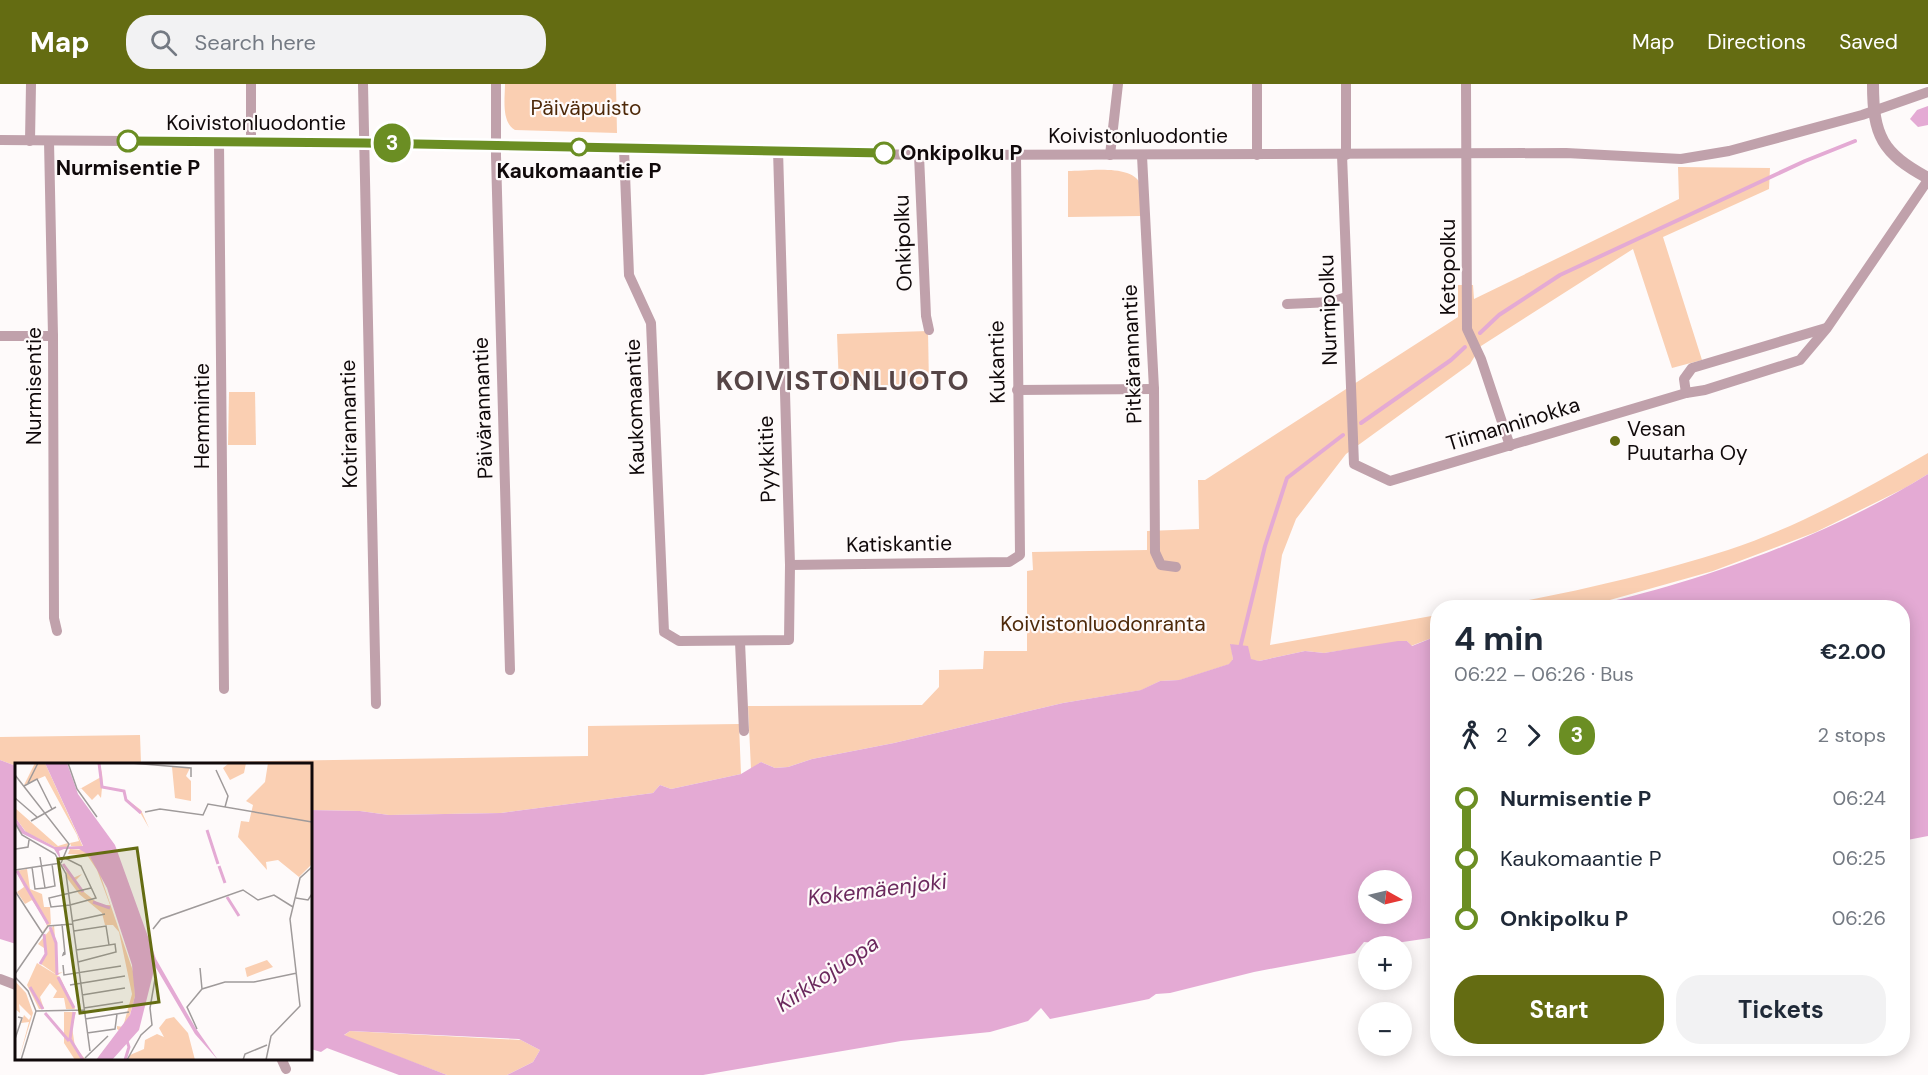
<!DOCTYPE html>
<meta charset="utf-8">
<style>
body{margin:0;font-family:"DM Sans",sans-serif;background:#f2f2f3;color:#1f2937;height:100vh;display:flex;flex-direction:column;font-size:22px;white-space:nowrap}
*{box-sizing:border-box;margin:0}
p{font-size:20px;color:#747a83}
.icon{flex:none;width:33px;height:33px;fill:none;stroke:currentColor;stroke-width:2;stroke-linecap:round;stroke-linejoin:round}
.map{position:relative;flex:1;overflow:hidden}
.panel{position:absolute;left:1430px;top:516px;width:480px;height:456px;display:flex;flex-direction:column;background:#fff;border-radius:24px;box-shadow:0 3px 15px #0003}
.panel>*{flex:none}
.badge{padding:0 12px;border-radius:20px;font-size:21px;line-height:39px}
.needle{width:39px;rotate:98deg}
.buttons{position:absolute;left:1358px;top:786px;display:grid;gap:12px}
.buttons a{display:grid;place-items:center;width:54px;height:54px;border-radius:50%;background:#fff;box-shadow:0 3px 15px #0003;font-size:30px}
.map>.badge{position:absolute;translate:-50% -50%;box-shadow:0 0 0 3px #fff}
.legs{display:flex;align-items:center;gap:9px;height:66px;padding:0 24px;font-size:20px}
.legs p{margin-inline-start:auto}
.head{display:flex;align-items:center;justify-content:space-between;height:102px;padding:0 24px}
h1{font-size:33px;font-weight:700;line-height:45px}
.cta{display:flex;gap:12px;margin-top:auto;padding:12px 24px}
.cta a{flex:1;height:69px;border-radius:24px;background:#646c12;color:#fff;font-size:24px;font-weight:700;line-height:69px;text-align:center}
.cta a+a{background:#f2f2f3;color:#1f2937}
ul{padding:0 24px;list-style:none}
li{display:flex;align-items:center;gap:21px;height:60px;font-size:22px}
li i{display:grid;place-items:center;width:9px;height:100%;margin:0 8px;background:currentColor}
li i::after{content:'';width:15px;height:15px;margin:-8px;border:4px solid;border-radius:50%;background:#fff}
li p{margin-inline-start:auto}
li:first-child i{background:linear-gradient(#0000 50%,currentColor 0)}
li:last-child i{background:linear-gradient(currentColor 50%,#0000 0)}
header{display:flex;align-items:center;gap:36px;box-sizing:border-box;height:84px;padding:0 30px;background:#646c12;color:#fff}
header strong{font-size:28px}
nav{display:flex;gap:33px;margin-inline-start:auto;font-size:21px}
.search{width:420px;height:54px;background:#f2f2f3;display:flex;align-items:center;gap:15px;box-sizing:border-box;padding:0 21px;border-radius:24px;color:#747a83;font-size:22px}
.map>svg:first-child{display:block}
</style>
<header>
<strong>Map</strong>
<div class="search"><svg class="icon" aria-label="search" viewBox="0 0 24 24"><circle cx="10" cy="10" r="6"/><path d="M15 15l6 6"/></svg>Search here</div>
<nav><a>Map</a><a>Directions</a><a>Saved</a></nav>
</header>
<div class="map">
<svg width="1928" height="991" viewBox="0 0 1928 991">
<rect width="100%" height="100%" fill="#fefafa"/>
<!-- green -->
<g fill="#facfb2">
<path d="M505 0H616L617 49 515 46C501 38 505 14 505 0Z"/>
<path d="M1678 83 1770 84 1769 105 1663 153 1702 276 1672 284 1633 165 1481 262 1470 280 1346 370 1296 435 1282 471 1270 561 1437 531V552L1411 562 1407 557 1324 569 1305 567 1259 577 1251 576 1231 560 1233 575 1230 580 1180 596 1160 597 1142 606 1063 619 894 659 812 675 788 683 775 684 761 678 751 685 748 622 922 621 939 603V586L983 585 984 567H1027V487L1033 486 1032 468 1147 466V447L1199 445 1198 396H1205L1458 233V201H1473L1474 215 1679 115Z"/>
<path d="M1068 87C1087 87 1137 79 1141 103 1142 113 1141 123 1141 132L1068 133Z"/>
<path d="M928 247 929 301 839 302 837 250Z"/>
<path d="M229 308H255L256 361H228Z"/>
<path d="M1928 369V390L1905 404 1816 448 1713 487 1585 523 1485 524C1567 510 1649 491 1728 466 1798 443 1864 406 1928 369Z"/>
<path d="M739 640 741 690 671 705 660 701 653 709 501 729 389 731 360 727 311 726 310 680 16 682 0 676V653L140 651 141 679 588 672V642Z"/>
<path d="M350 947 521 956 540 966 533 978 507 991H447L343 952Z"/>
</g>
<!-- water -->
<g fill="#e4aad4" fill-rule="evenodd">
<path d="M1928 22V41L1918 43 1910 35 1917 26Z"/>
<path d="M1928 390V752L1902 757V524L1585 523C1694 501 1833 450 1928 390Z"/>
<path d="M1437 552V853L1389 860 1364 858 1355 869 1254 888 1170 909 1156 910 1149 915 1050 935 1041 924 1028 937 990 948 901 957 703 991H507L533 978 540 966 519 955 350 947 344 951 447 991H399L327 964 321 968 311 965V726L360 727 389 731 501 729 653 709 660 701 671 705 741 690 761 678 775 684 788 683 812 675 894 659 1063 619 1141 606 1160 597 1179 596 1229 580 1233 575 1230 560 1248 562 1251 575 1259 577 1305 567 1324 569 1398 557H1407L1412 562ZM1401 796V830H1368V796Z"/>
<path d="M0 676 16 682V860L0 855Z"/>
</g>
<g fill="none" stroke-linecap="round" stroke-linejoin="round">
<!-- stream -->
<g stroke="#e4aad4" stroke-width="4">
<path d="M1480 249 1499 231 1560 191 1805 77 1855 57"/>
<path d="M1361 339 1451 276 1465 263"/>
<path d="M1240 564 1265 462 1287 394 1343 351"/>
</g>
<!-- minor -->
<g stroke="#c0a1ab" stroke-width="10">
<path d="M363 0 376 620"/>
<path d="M496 0V72L510 586"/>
<path d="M1257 0V71"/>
<path d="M1466 0 1467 245 1481 275 1510 362"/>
<path d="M0 56 364 59 919 71 1566 69 1681 75 1729 67 1862 31 1928 8"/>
<path d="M30 57 31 0"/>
<path d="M49 57 53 252 54 534 57 547"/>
<path d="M219 58 224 605"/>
<path d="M251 58V0"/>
<path d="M624 65 629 191 651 239 664 548 679 557 789 556 790 481 778 66"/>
<path d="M919 71 926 232 929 246"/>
<path d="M1110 71 1118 0"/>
<path d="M1342 71 1354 380 1390 397 1686 309 1705 306 1800 276 1827 244 1928 96"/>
<path d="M1346 71V0"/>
<path d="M1142 72 1154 305 1155 468 1161 481 1176 483"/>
<path d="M1287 220 1332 218 1346 213"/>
<path d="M0 252H53"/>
<path d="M1017 306 1154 305"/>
<path d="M1686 309 1684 295 1692 284 1826 244"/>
<path d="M790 481 1009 478 1020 471 1016 71"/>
<path d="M740 558 744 647"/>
<path d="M0 895 16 901"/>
<path d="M281 974 286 985"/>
</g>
<!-- tertiary -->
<path stroke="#c0a1ab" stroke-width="12" d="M1873 0C1873 52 1882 69 1928 94"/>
</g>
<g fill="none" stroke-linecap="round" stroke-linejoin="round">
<!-- line-1 casing -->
<g stroke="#fff" stroke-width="14">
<path id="line-1" d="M128 57 364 59 884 69"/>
</g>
<!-- line-1 -->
<use href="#line-1" stroke="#6b8e23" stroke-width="9"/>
</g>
<!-- markers -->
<g fill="#fff" stroke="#6b8e23" stroke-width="3">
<circle cx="128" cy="57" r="10"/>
<circle cx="579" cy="63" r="8"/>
<circle cx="884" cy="69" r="10"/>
</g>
<circle fill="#646c12" stroke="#fefafa" stroke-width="2" cx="1615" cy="357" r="6"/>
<g text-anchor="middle" stroke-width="4.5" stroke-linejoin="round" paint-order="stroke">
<!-- park labels -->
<g font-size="21" fill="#4e2909" stroke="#fefafa">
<text x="586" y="31">Päiväpuisto</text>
<text x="1103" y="547">Koivistonluodonranta</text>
</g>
<!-- street labels -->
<g font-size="21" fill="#10090a" stroke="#fefafa">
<text x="256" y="46">Koivistonluodontie</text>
<text x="1138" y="59">Koivistonluodontie</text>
<text transform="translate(903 159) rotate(-92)" y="7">Onkipolku</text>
<text transform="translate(1448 183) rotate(-90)" y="7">Ketopolku</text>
<text transform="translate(1328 226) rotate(-92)" y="7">Nurmipolku</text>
<text transform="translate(1132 270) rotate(-92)" y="7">Pitkärannantie</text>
<text transform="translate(997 278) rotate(-91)" y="7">Kukantie</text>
<text transform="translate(34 302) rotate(-90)" y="7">Nurmisentie</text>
<text transform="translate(635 323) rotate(-92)" y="7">Kaukomaantie</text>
<text transform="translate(483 324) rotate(-92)" y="7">Päivärannantie</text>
<text transform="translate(202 332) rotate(-90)" y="7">Hemmintie</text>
<text transform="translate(349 340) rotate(-91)" y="7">Kotirannantie</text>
<text transform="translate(1513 340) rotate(-17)" y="7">Tiimanninokka</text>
<text transform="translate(767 375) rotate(-92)" y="7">Pyykkitie</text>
<text transform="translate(899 460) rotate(-1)" y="7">Katiskantie</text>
</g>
<!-- stop labels -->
<g font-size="21" font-weight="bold" fill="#10090a" stroke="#fefafa">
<text x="900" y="76" text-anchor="start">Onkipolku P</text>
<text x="128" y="91">Nurmisentie P</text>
<text x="579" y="94">Kaukomaantie P</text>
</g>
<!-- poi labels -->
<g font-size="21" fill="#10090a" stroke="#fefafa" text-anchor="start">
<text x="1627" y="352">Vesan<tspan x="1627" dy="24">Puutarha Oy</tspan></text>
</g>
<!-- water labels -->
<g font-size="22" font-style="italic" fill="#6b295d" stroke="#fefafa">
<text transform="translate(877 805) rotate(-7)" y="8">Kokemäenjoki</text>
<text transform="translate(827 889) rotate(-34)" y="8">Kirkkojuopa</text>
</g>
<!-- district labels -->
<g font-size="27" font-weight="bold" letter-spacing="1.5" fill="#564546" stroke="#fefafa">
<text x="843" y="306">KOIVISTONLUOTO</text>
</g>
</g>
<!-- overview -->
<g transform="translate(15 679)">
<rect width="297" height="297" fill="#fefafa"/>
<path d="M20 0H30L68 84 56 83 55 80 64 78 62 72 30 13 9 22ZM83 0H84L87 10 88 24 110 28 111 36 126 47 134 65 123 46 110 37 108 28 87 25 86 35 83 31 77 37 66 25 63 27 86 14ZM214 0H231L229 10 215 17 208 5ZM253 0H297V101L284 114 263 97 251 99 252 107 223 74 226 58 234 59 238 42 231 38 250 19ZM157 4 175 5 171 13 176 18V38L160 35ZM0 45 43 83 53 80V84H40L11 69 0 54ZM55 86 69 87 74 92 84 108 119 211 120 233 113 259 108 266 81 297 105 268 102 266V263L108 264 117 231 104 169 98 162H90L87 150 64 131 52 115 51 108 58 115 67 111 60 118 69 129 85 142H95L82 107 72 92 53 91ZM12 106 15 126 27 131 29 144H35L36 161 27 169 32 163 29 155 17 137 10 141 2 129 9 124 1 108ZM39 162 43 210 48 209 42 212 26 201 32 187 23 181ZM252 197 258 204 232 214 230 205ZM22 200 45 214 60 246H51L49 235H38L42 228 35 220 25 234 29 246H24L12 222ZM0 218 11 230 18 250 4 296 14 259 6 260 9 252 14 257 16 253 4 241 5 250 0 246ZM49 249H61L57 264 60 284 71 297H60L49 280ZM159 254 173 270 180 297H113L115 292 129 286 130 277 142 271 149 274 144 265 151 256Z" fill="#facfb2"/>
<path d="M30 0H52L63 31 100 82 141 196 180 264 203 297 180 271 140 203 124 267 97 297H81L115 252 120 233 117 202 92 125 74 92 64 86H49L44 88 46 97 39 86 6 70 0 59V54L10 68 40 84 68 83Z" fill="#e4aad4"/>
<path fill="none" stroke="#e4aad4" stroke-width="3" d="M84 0 87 24 109 28 111 37 126 50M192 67 203 101M48 101 68 129M204 103 210 120M2 108 33 161M212 134 224 153M78 139 95 145M35 164 41 180 42 212M25 201 31 191 29 171M43 214 59 245M15 224 28 246M59 249 55 276 68 297M30 250 54 278M110 297 114 284 112 278"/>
<path fill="none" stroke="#9f9a9a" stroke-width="1.5" d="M53 0 62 26 82 54M116 0 176 5V14M201 7 213 33 210 44M0 12 54 81 46 100M13 20 23 0M9 23 22 16 37 46M0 35 22 54M130 49 145 46 188 52 193 41 297 59M16 58 41 44M0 60 7 72 40 91 51 111 75 288M1 86 13 84 14 77M25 94 30 125M50 95 66 103 81 135 55 142M17 104 20 126 30 125 40 123 37 101M0 107 46 100M0 128 28 171M281 135 293 137 297 131M55 142 36 144 34 135 76 125M58 158 90 151M47 161 50 191 48 192 49 189M138 166 146 156 228 127 243 137 259 132 278 144M59 168 91 163 94 182M61 187 100 181 101 189 63 199M48 202 49 212 106 203M185 205 187 226M0 211 33 163 58 161M0 214 13 228 21 248M55 222 110 213M67 232 110 225M69 245 108 239M21 248 69 247M70 256 114 249M182 266 172 244 187 226 210 219H239L282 210M72 270 100 266 102 251M0 276 7 255 3 254M70 295 93 273M6 297 21 248M112 297 126 272 137 262 135 245 140 216M228 297 230 291 252 282M251 297 256 273 285 243 275 156 285 115 297 104"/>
<path fill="#646c12" fill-opacity="0.15" stroke="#646c12" stroke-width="3" d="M122 85 144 239 65 250 43 96Z"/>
<rect width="297" height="297" fill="none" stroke="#10090a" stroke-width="3"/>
</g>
</svg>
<div class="buttons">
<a><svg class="needle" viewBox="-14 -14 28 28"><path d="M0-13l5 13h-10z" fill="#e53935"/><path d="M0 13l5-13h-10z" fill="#747a83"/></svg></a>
<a>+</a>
<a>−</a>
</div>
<b class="badge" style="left:392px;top:59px;background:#6b8e23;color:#fff">3</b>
<section class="panel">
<div class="head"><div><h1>4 min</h1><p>06:22 – 06:26 · Bus</p></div><b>€2.00</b></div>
<div class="legs"><svg class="icon" aria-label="walk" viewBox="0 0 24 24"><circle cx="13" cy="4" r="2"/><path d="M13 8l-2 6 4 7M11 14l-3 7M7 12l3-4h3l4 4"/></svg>2<svg class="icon" aria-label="forward" viewBox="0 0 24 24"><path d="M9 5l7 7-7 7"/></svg><b class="badge" style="background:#6b8e23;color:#fff">3</b><p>2 stops</p></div>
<ul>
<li><i style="color:#6b8e23"></i><b>Nurmisentie P</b><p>06:24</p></li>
<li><i style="color:#6b8e23"></i><span>Kaukomaantie P</span><p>06:25</p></li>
<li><i style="color:#6b8e23"></i><b>Onkipolku P</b><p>06:26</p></li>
</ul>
<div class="cta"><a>Start</a><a>Tickets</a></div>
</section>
</div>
